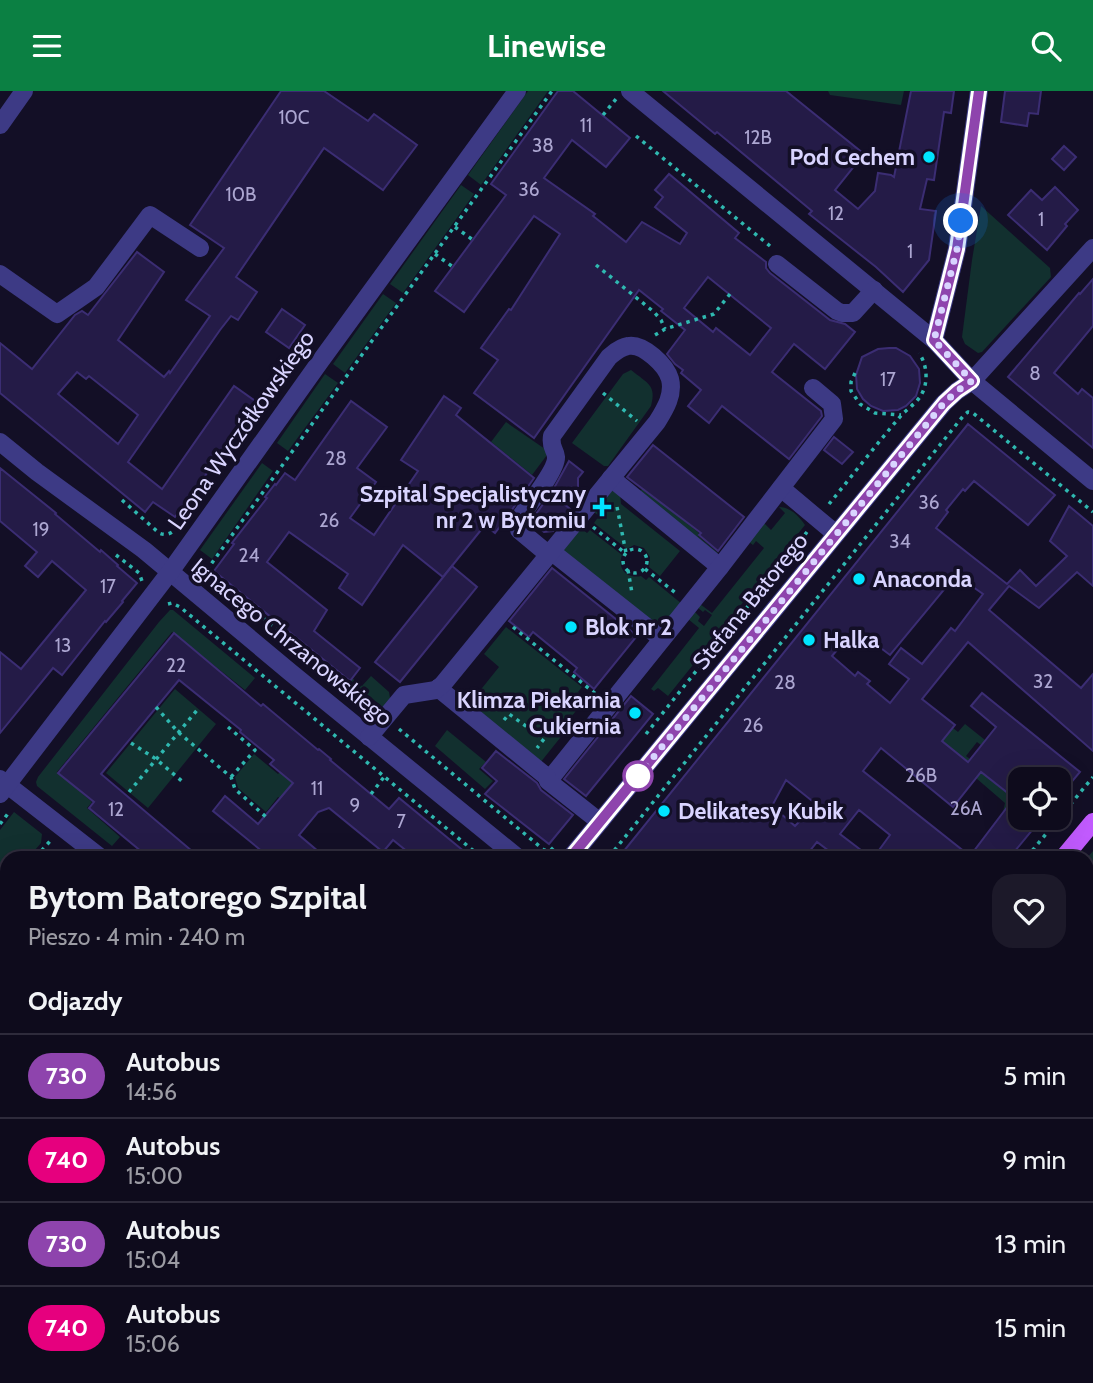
<!DOCTYPE html>
<html lang="pl">
<meta charset="utf-8">
<style>
body{margin:0;font-family:Cabin,sans-serif;background:#1c1929;color:#f1f3f6;height:100vh;display:flex;flex-direction:column;font-size:26px;white-space:nowrap}
*{box-sizing:border-box;margin:0}
p{font-size:23px;color:#9b9ba3}
.icon{flex:none;width:38px;height:38px;fill:none;stroke:currentColor;stroke-width:2;stroke-linecap:round;stroke-linejoin:round}
.map{position:relative;flex:1;overflow:hidden}
.sheet{position:absolute;left:0px;top:760px;width:1094px;height:534px;display:flex;flex-direction:column;background:#0e0b1c;border-radius:21px 21px 0 0;box-shadow:0 7px 28px #0002,0 0 0 2px #2e2b3b}
.sheet>*{flex:none}
.badge{padding:0 14px;border-radius:23px;font-size:24px;line-height:46px}
.fabs{position:absolute;left:1008px;top:676px;display:grid;gap:14px}
.fabs a{display:grid;place-items:center;width:63px;height:63px;border-radius:14px;background:#0e0b1c;box-shadow:0 7px 28px #0002,0 0 0 2px #2e2b3b;font-size:35px}
.you{position:absolute;width:35px;height:35px;margin:-18px;border:5px solid #fff;border-radius:50%;background:#1a73e8;box-shadow:0 0 0 10px #1a73e833}
.map>.badge{position:absolute;translate:-50% -50%;box-shadow:0 0 0 4px #fff}
h2{padding:0 28px;font-size:26px;line-height:63px}
.round{display:grid;place-items:center;flex:none;width:74px;height:74px;border-radius:21px;background:#1c1929}
.headline{display:flex;align-items:center;justify-content:space-between;height:119px;padding:0 28px}
h1{font-size:33px;font-weight:700;line-height:52px}
ul{padding:0;list-style:none}
li{display:flex;align-items:center;gap:21px;height:84px;padding:0 28px;border-top:2px solid #2e2b3b}
li div{flex:1}
li b{display:block;font-size:26px}
li em{font-style:normal}
li .badge{min-width:77px;font-weight:700;text-align:center}
header{display:flex;justify-content:space-between;align-items:center;height:91px;padding:0 28px;background:#0b8043;color:#fff;font-size:32px;font-weight:700}
.map>svg:first-child{display:block}
</style>
<header><svg class="icon" aria-label="menu" viewBox="0 0 24 24"><path d="M4 6h16M4 12h16M4 18h16"/></svg>Linewise<svg class="icon" aria-label="search" viewBox="0 0 24 24"><circle cx="10" cy="10" r="6"/><path d="M15 15l6 6"/></svg></header>
<div class="map">
<svg width="1093" height="1292" viewBox="0 0 1093 1292">
<rect width="100%" height="100%" fill="#130f26"/>
<!-- green -->
<g fill="#12302f">
<path d="M528 0H548L481 94 468 84Z"/>
<path d="M828 0H904L901 14 830 4Z"/>
<path d="M461 94 474 103 403 202 390 193Z"/>
<path d="M981 115 1050 177 1051 186 982 261 978 262 965 253 962 246 972 169Z"/>
<path d="M383 203 396 212 345 282 333 273Z"/>
<path d="M631 279C647 292 657 294 651 315L608 375H604L572 352 623 283Z"/>
<path d="M325 283 338 292 288 360 277 352Z"/>
<path d="M506 331 545 358 547 364 532 384 491 351Z"/>
<path d="M262 372 273 380 212 468 200 459Z"/>
<path d="M643 397 699 442 698 445 718 462 714 466 640 400Z"/>
<path d="M612 400H617L620 403 621 413 680 460 660 485 649 476 650 466 644 457 634 454 627 458 594 432 599 425 594 421Z"/>
<path d="M779 416C790 416 799 425 805 434L668 605 658 597 654 600 651 598 699 537 688 528 694 520 700 526 698 530 704 535 712 524 705 519 703 521 697 516 700 513 712 522 764 457 756 450 753 454 749 451 764 432 771 439 785 422Z"/>
<path d="M581 437 587 442 590 439 622 464C617 478 627 488 641 485L646 489 649 486 682 513 662 538 562 460Z"/>
<path d="M170 519H173L255 587 245 599 172 541 57 681 92 711 87 717 120 746 112 755 37 695 36 691 38 686 159 531Z"/>
<path d="M506 536 582 596 578 601 586 607 568 630V637L540 672 470 612 499 576 484 563Z"/>
<path d="M371 585 389 601 390 607 383 616 350 590 352 587 362 595Z"/>
<path d="M175 598 216 633 148 717 106 682Z"/>
<path d="M965 633 985 649 981 654 977 651 966 665 970 668 967 670 942 650 953 637 958 641Z"/>
<path d="M447 639 486 671 479 678 493 690 485 698 435 655Z"/>
<path d="M254 663 278 683 281 680 296 692 283 709 278 706 266 721 238 697 235 686Z"/>
<path d="M981 681 1014 707 1003 721 1005 712 976 687Z"/>
<path d="M14 721 42 743 41 752 29 766H7V794L0 803V739Z"/>
<path d="M1093 760V1234L1087 1228V767Z"/>
<path d="M1087 1260 1093 1265V1292H676L680 1286H1087Z"/>
<path d="M227 1286H363L370 1292H232L226 1287Z"/>
<path d="M366 1286H435L430 1292H374Z"/>
<path d="M512 1286H597L592 1292H519Z"/>
</g>
<!-- water -->
<path fill="#0c2248" d="M1093 980V1024L1090 1026 1088 1025 1087 1026V983Z"/>
<!-- building -->
<g fill="#241b47" stroke="#3b2d73" stroke-width="2" fill-rule="evenodd">
<path d="M281 0H324L368 30 374 23 417 54 383 99 324 57 236 186 257 201 238 229 231 225 220 239 128 371 162 398 234 295 258 312 175 426 153 411 145 421 0 302V252L32 278 75 224 82 220 88 224 137 161 164 181 118 249 164 286 169 280 170 282 210 225 186 209 224 157 190 134ZM77 281 86 288 89 285 138 324 118 353 58 303Z"/>
<path d="M558 0H573L630 47 606 76 572 49 544 87 595 123 593 125 626 151 642 131 680 153 687 142 655 116 663 106 655 99 669 83 739 142 735 147 766 171V177L770 182 830 229 845 233 855 241 825 278 794 253 772 281 821 320 822 325 789 368 722 315 709 332 688 315 701 299 681 282 683 279 675 273 667 263 685 239 661 220 663 218 639 199 534 347 474 302 498 269 481 257 509 218 511 219 560 143 534 125 464 221 435 200 506 104 491 93ZM708 186 771 237 750 264 716 237 713 241 684 217Z"/>
<path d="M663 0H786L864 63 835 99 858 118 875 100 878 82 891 84 894 86 911 0H954L951 22 944 21 934 89 927 88 920 118 936 120 929 169 903 201 876 176 809 123 812 120 717 41 715 43Z"/>
<path d="M1005 0H1041L1038 23 1029 22 1027 35 1001 31Z"/>
<path d="M1064 55 1076 66 1064 79 1052 68Z"/>
<path d="M1055 96 1078 119 1065 133 1067 135 1047 159 1008 124 1031 99 1042 109Z"/>
<path d="M1093 188V235L1054 282 1078 303 1082 298 1093 307V357L1008 286 1079 202 1080 203Z"/>
<path d="M282 218 305 234 289 257 266 241Z"/>
<path d="M889 257H896L910 265 919 278 920 292 916 305 906 315 898 319 883 320 871 315 863 308 857 298 856 284 862 266 878 258Z"/>
<path d="M444 305 461 317 456 324 534 387 507 426 495 442 485 434 443 486 403 454 362 514 339 497 348 483 289 441 267 471 327 519 314 540 360 577 350 590 214 480 234 453 232 452 267 407 265 406 275 393 276 394 285 382 295 389 351 310 387 336 357 377 376 391 350 427 374 444 418 380 401 369Z"/>
<path d="M968 333 1055 404 1028 434 974 390 965 400 963 398 946 419 948 421 936 437 1007 493 1020 479 1036 495 1067 465 1050 450 1069 415 1093 435V495L1077 481 1039 517 1009 495 989 519 1081 597 1093 583V660L968 551 922 608 955 634 942 650 968 671 996 636 971 615 982 602 1080 681 1059 706V688H1020V726H1043L1010 766H874L890 744 859 719 840 743 870 766H837L817 751 805 766H619ZM956 484 983 503 955 540 951 537 922 573 901 557 889 573 909 588 890 612 867 593 870 590 858 581 855 585 832 565 852 541 867 553 870 549 890 564ZM881 657 953 716 981 681 1014 707 970 765 863 680ZM786 689 816 713 795 735 772 715Z"/>
<path d="M834 346 853 361 842 373 824 359Z"/>
<path d="M653 354 744 426 718 460 699 444 701 442 627 386Z"/>
<path d="M569 370 583 381 578 387V397H554Z"/>
<path d="M0 377 56 422 55 423 100 461 101 459 118 474 117 475 137 492 122 510 123 511 106 531 105 530 62 584 53 577 0 642V561L21 578 86 499 52 470 38 486 25 475 37 461 0 430Z"/>
<path d="M551 402 570 418 553 440 544 441 531 430Z"/>
<path d="M452 475 477 496 400 591 375 571Z"/>
<path d="M552 477 637 545 594 598 574 581 577 577 533 541 529 546 509 530Z"/>
<path d="M174 542 261 615 263 613 318 659 319 658 331 668 330 669 389 718 399 707 471 766H414L393 749 383 761 329 717 318 721 299 744 325 766H269L213 720 225 705 258 733 293 692 270 673 274 669 240 641 241 639 179 589 101 683 199 766H148L89 717 94 711 58 682Z"/>
<path d="M631 605 653 623 586 705 564 688Z"/>
<path d="M496 660 537 692 541 699 573 724 549 753 485 703 497 690 482 677Z"/>
</g>
<g fill="none" stroke-linecap="round" stroke-linejoin="round">
<!-- path -->
<g stroke="#2fb8b0" stroke-width="3.5" stroke-dasharray="3.5 5" stroke-linecap="butt">
<path d="M603 24 616 8"/>
<path d="M636 45 770 155"/>
<path d="M455 136 473 149"/>
<path d="M435 163 453 176"/>
<path d="M596 174 654 221 661 229 665 238"/>
<path d="M655 244 665 238 714 223 730 203"/>
<path d="M855 282 851 291V300L860 313 875 322 901 324"/>
<path d="M603 302 637 330"/>
<path d="M122 409 159 442C166 445 170 443 176 438"/>
<path d="M829 413C852 385 875 355 899 327 907 317 919 312 924 298 928 286 926 272 919 262"/>
<path d="M617 416 626 462"/>
<path d="M593 436 625 462"/>
<circle cx="635" cy="470" r="12"/>
<path d="M116 464 139 482 142 490"/>
<path d="M645 478 677 503"/>
<path d="M628 479 632 502"/>
<path d="M168 513 172 512 180 516 481 766"/>
<path d="M513 536 597 604"/>
<path d="M371 615 208 482 209 476 552 0"/>
<path d="M156 616 178 641 231 686 235 698 266 726"/>
<path d="M504 629 509 623 544 648 537 657"/>
<path d="M228 636 255 659 231 686"/>
<path d="M399 638 544 759H551L555 755"/>
<path d="M646 643 807 441"/>
<path d="M131 652 156 668 183 691"/>
<path d="M129 701 198 618"/>
<path d="M371 703 384 686"/>
<path d="M0 733 10 720"/>
<path d="M36 766 51 749"/>
<path d="M609 766 964 324 968 321 973 322 1093 421"/>
<path d="M1027 766 1093 686"/>
<path d="M0 811 7 802"/>
<path d="M1087 890 1093 883"/>
<path d="M1088 905 1093 914"/>
<path d="M1087 938 1093 935"/>
<path d="M1087 1074 1093 1073"/>
<path d="M1087 1185 1093 1178"/>
<path d="M1087 1195 1093 1201"/>
<path d="M0 1277 7 1284"/>
<path d="M9 1286 15 1292"/>
<path d="M792 1286 798 1292"/>
<path d="M961 1286 962 1292"/>
<path d="M281 1292 286 1286"/>
<path d="M604 1292 609 1286"/>
<path d="M696 1292 700 1286"/>
<path d="M802 1292 805 1286"/>
<path d="M864 1292 870 1286"/>
</g>
<!-- minor -->
<g stroke="#3d3a85" stroke-width="18">
<path d="M630 0 934 249 972 290 1093 390"/>
<path d="M0 34 24 0"/>
<path d="M777 173 837 220 842 222H853L874 199"/>
<path d="M0 183 57 223 96 196 150 124 200 157"/>
<path d="M934 249 957 158 979 0"/>
<path d="M0 351 37 381 144 459 290 581 517 766"/>
<path d="M611 387 720 476"/>
<path d="M781 397 836 443"/>
<path d="M552 461 662 548"/>
<path d="M438 597 547 686H551L554 683 720 476 834 328 832 313 813 297"/>
<path d="M369 646 404 604 436 599 443 593 657 331C665 318 674 304 670 288 666 274 643 252 628 255 620 256 614 262 609 266L552 345C550 357 555 357 556 366 557 379 526 417 518 429L519 439 549 464"/>
<path d="M547 686 548 690 600 731"/>
<path d="M0 688 100 766"/>
<path d="M0 703 170 481 319 272 517 0"/>
<path d="M571 766 944 312 957 300 972 290 1093 157"/>
<path d="M0 954 7 959"/>
<path d="M1087 1242 1093 1248"/>
<path d="M1087 1281 1093 1275"/>
<path d="M1040 1286 1047 1292"/>
<path d="M112 1292 117 1286"/>
<path d="M668 1292 672 1286"/>
<path d="M902 1292 907 1286"/>
</g>
<!-- major -->
<g stroke="#c25bff" stroke-width="18">
<path d="M1064 766 1093 731"/>
<path d="M634 1292 639 1286"/>
</g>
<!-- tram -->
<g stroke="#00e5ff" stroke-width="2">
<path d="M1087 811 1093 804"/>
<path d="M1087 837 1093 830"/>
<path d="M1087 1220 1093 1225"/>
</g>
</g>
<g fill="none" stroke-linecap="round" stroke-linejoin="round">
<!-- line casing -->
<g stroke="#fff" stroke-width="16">
<path id="line" d="M571 766 944 312 957 300 972 290 934 249 957 158 979 0"/>
</g>
<!-- line -->
<use href="#line" stroke="#8e44ad" stroke-width="10"/>
<!-- walk -->
<path stroke="#d9d4ff" stroke-width="7" stroke-dasharray="0 12.6" d="M638 685 944 312 957 300 972 290 934 249 957 158 961 130"/>
</g>
<!-- markers -->
<g fill="#00e5ff" stroke="#130f26" stroke-width="2.5">
<circle cx="929" cy="66" r="7"/>
<path d="M598.5 405.5h7v7h7v7h-7v7h-7v-7h-7v-7h7z"/>
<circle cx="859" cy="488" r="7"/>
<circle cx="571" cy="536" r="7"/>
<circle cx="809" cy="549" r="7"/>
<circle cx="635" cy="622" r="7"/>
<circle cx="664" cy="720" r="7"/>
</g>
<circle fill="#fff" stroke="#8e44ad" stroke-width="3.5" cx="638" cy="685" r="14"/>
<g text-anchor="middle" stroke-width="7" stroke-linejoin="round" paint-order="stroke">
<!-- number labels -->
<g font-size="19" fill="#aca6d1">
<text x="294" y="33">10C</text>
<text x="586" y="41">11</text>
<text x="758" y="53">12B</text>
<text x="543" y="61">38</text>
<text x="529" y="105">36</text>
<text x="241" y="110">10B</text>
<text x="836" y="129">12</text>
<text x="1041" y="135">1</text>
<text x="910" y="167">1</text>
<text x="1035" y="289">8</text>
<text x="888" y="295">17</text>
<text x="336" y="374">28</text>
<text x="929" y="418">36</text>
<text x="329" y="436">26</text>
<text x="41" y="445">19</text>
<text x="900" y="457">34</text>
<text x="249" y="471">24</text>
<text x="108" y="502">17</text>
<text x="63" y="561">13</text>
<text x="176" y="581">22</text>
<text x="1043" y="597">32</text>
<text x="785" y="598">28</text>
<text x="753" y="641">26</text>
<text x="921" y="691">26B</text>
<text x="317" y="704">11</text>
<text x="355" y="721">9</text>
<text x="966" y="724">26A</text>
<text x="116" y="725">12</text>
<text x="401" y="737">7</text>
</g>
<!-- poi labels -->
<g font-size="23" font-weight="bold" fill="#d9d4ff" stroke="#130f26" text-anchor="start">
<text x="915" y="74" text-anchor="end">Pod Cechem</text>
<text x="586" y="411" text-anchor="end">Szpital Specjalistyczny<tspan x="586" dy="26">nr 2 w Bytomiu</tspan></text>
<text x="873" y="496">Anaconda</text>
<text x="585" y="544">Blok nr 2</text>
<text x="823" y="557">Halka</text>
<text x="621" y="617" text-anchor="end">Klimza Piekarnia<tspan x="621" dy="26">Cukiernia</tspan></text>
<text x="678" y="728">Delikatesy Kubik</text>
</g>
<!-- street labels -->
<g font-size="23" fill="#d9d4ff" stroke="#130f26">
<text transform="translate(241 339) rotate(-55)" y="8">Leona Wyczółkowskiego</text>
<text transform="translate(750 510) rotate(-51)" y="8">Stefana Batorego</text>
<text transform="translate(292 551) rotate(39)" y="8">Ignacego Chrzanowskiego</text>
</g>
</g>
</svg>
<div class="fabs">
<a><svg class="icon" aria-label="locate" viewBox="0 0 24 24"><circle cx="12" cy="12" r="6"/><path d="M12 2v4M12 18v4M2 12h4M18 12h4"/></svg></a>
</div>
<div class="you" style="left:961px;top:130px"></div>
<section class="sheet">
<div class="headline"><div><h1>Bytom Batorego Szpital</h1><p>Pieszo · 4 min · 240 m</p></div><a class="round"><svg class="icon" aria-label="heart" viewBox="0 0 24 24"><path d="M12 20l-8-8c-3-5 5-10 8-4 3-6 11-1 8 4z"/></svg></a></div>
<h2>Odjazdy</h2>
<ul>
<li><span class="badge" style="background:#8e44ad;color:#fff">730</span><div><b>Autobus</b><p>14:56</p></div><em>5 min</em></li>
<li><span class="badge" style="background:#e6007e;color:#fff">740</span><div><b>Autobus</b><p>15:00</p></div><em>9 min</em></li>
<li><span class="badge" style="background:#8e44ad;color:#fff">730</span><div><b>Autobus</b><p>15:04</p></div><em>13 min</em></li>
<li><span class="badge" style="background:#e6007e;color:#fff">740</span><div><b>Autobus</b><p>15:06</p></div><em>15 min</em></li>
</ul>
</section>
</div>
